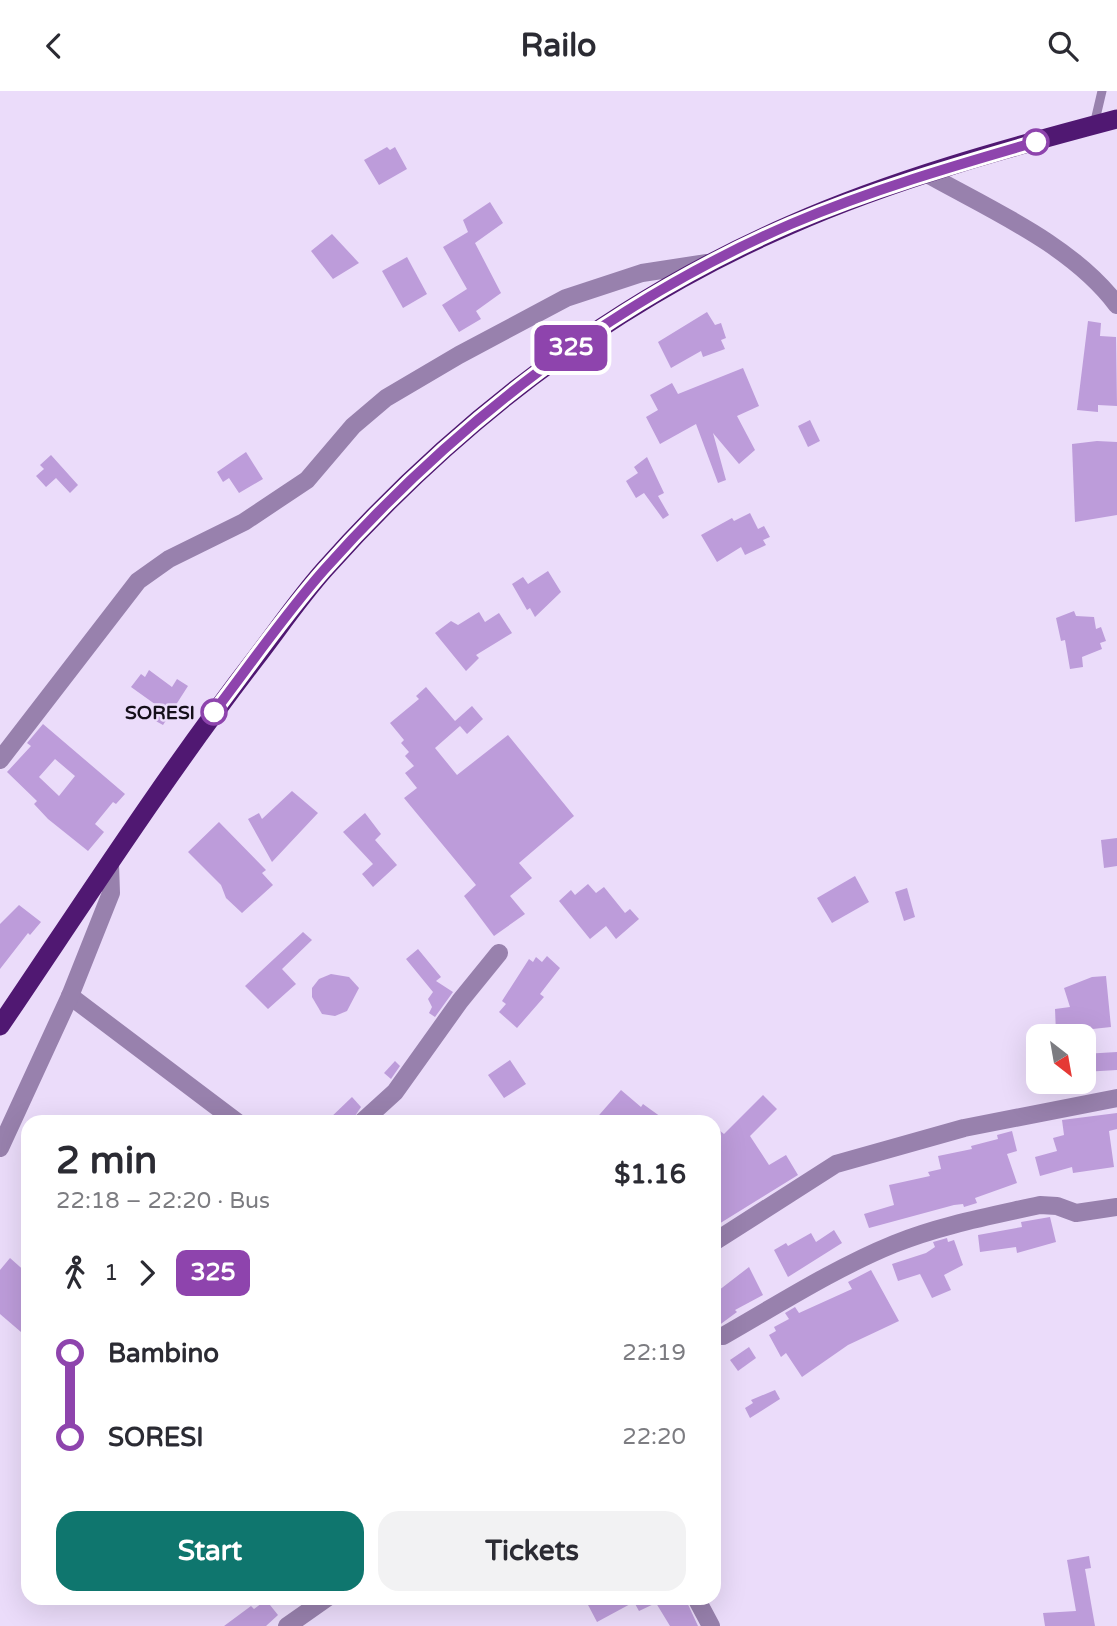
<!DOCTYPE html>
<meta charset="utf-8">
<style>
body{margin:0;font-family:"Varela Round",sans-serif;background:#f2f2f3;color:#2b2b33;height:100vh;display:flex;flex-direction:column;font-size:26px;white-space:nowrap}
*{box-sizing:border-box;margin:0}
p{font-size:23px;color:#7c7c81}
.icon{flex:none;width:38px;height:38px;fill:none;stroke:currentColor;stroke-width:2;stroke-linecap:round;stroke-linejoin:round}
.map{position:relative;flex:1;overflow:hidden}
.side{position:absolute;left:21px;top:1024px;width:700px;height:490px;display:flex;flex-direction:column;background:#fff;border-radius:21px;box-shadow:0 7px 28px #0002}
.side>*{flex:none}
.badge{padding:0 14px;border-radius:10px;font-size:24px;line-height:46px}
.needle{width:46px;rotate:149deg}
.controls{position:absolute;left:1026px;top:933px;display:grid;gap:14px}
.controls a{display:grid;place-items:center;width:70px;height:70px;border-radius:14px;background:#fff;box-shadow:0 7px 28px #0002;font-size:35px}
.map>.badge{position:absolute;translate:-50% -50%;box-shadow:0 0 0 4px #fff}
.legs{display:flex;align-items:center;gap:10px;height:77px;padding:0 35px;font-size:23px}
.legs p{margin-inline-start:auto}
.summary{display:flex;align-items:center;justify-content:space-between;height:119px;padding:0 35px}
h1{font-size:38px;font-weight:700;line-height:52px}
.primary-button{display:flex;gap:14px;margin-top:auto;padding:14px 35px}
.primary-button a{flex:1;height:80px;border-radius:21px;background:#0f766e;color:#fff;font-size:28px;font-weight:700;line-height:80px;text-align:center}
.primary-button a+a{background:#f2f2f3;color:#2b2b33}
ul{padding:0 35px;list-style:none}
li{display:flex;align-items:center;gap:24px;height:84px;font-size:26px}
li i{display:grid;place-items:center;width:10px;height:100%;margin:0 9px;background:currentColor}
li i::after{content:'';width:18px;height:18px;margin:-9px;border:5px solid;border-radius:50%;background:#fff}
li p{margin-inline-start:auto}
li:first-child i{background:linear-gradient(#0000 50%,currentColor 0)}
li:last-child i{background:linear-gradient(currentColor 50%,#0000 0)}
header{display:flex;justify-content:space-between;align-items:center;height:91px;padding:0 35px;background:#fff;font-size:32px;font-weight:700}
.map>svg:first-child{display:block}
</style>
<header><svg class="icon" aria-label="back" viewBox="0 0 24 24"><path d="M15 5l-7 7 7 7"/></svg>Railo<svg class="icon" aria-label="search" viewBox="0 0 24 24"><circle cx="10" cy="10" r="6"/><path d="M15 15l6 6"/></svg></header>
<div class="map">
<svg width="1117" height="1535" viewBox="0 0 1117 1535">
<rect width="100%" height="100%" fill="#ebdcfa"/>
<!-- building -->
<g fill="#bd9cda" fill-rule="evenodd">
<path d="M387 56 390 59 395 56 407 78 379 94 364 69Z"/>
<path d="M490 111 503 132 475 152 501 202 476 220 481 228 459 241 442 214 467 198 443 156 468 141 463 129Z"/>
<path d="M332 143 359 172 333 188 311 160Z"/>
<path d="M407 166 427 203 403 217 382 180Z"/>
<path d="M707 221 715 234 721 232 726 247 721 249 725 258 703 266 701 260 671 277 658 251Z"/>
<path d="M1088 230 1101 232 1100 245 1116 246 1117 315 1098 314V321L1077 319Z"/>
<path d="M743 277 759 315 737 325 755 359 739 373 713 342 726 389 718 392 696 333 660 353 646 326 658 319 650 304 672 292 678 303Z"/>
<path d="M810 329 820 350 808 356 798 335Z"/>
<path d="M1097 350 1117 351V424L1075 431 1072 353Z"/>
<path d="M246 361 263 388 239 402 229 387 223 391 217 381Z"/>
<path d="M51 364 78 394 70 402 56 387 46 396 36 385 44 378 40 374Z"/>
<path d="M647 366 664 402 658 405 669 424 663 428 644 402 636 407 626 390 638 382 634 376Z"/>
<path d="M750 422 758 438 764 435 770 446 763 449 766 454 745 464 741 456 717 471 701 444 732 427 734 430Z"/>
<path d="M548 480 561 501 535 526 530 517 527 519 512 493 523 486 528 493Z"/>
<path d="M1074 520 1076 525 1094 526 1096 538 1101 536 1106 550 1100 552 1102 558 1082 566 1083 576 1070 578 1065 549 1061 550 1056 527Z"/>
<path d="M479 521 485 531 499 522 512 542 476 564 479 567 466 580 435 542 451 530 458 534Z"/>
<path d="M149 579 172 596 177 588 188 595 163 634 152 628 159 616 131 596 141 583 145 586Z"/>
<path d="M426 596 455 630 472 615 483 628 467 643 460 635 435 657 457 684 508 644 574 725 519 772 532 787 510 805 525 823 494 845 464 805 476 794 404 707 417 697 405 682 414 675 405 665 409 661 401 652 404 649 390 632 419 608 416 605Z"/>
<path d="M43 633 125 703 116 713 113 711 95 733 104 741 88 760 48 728 34 713 37 710 7 681 31 655 27 652ZM55 668 75 685 59 705 39 686Z"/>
<path d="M292 700 318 722 272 771 248 728 259 722 262 728Z"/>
<path d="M365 722 381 743 375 749 397 774 373 796 362 783 373 773 343 741Z"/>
<path d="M219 731 266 779 262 782 273 794 242 822 226 807 221 794 188 761Z"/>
<path d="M1117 747V775L1104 777 1101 749Z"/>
<path d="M855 785 869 811 832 832 817 807Z"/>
<path d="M588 793 596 802 604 796 625 822 630 818 639 828 616 848 606 835 590 848 559 810 571 799 575 804Z"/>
<path d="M907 797 915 826 904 830 895 801Z"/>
<path d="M19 814 41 831 30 844 28 842 0 878V833Z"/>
<path d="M303 841 312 849 282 878 296 893 268 918 245 895Z"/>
<path d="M418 858 441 886 436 890 453 901 435 926 429 922 432 916 428 908 433 901 406 868Z"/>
<path d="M547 865 560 877 540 903 544 906 517 937 499 921 506 913 502 910 529 868 533 871 536 866 542 871Z"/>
<path d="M331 883 349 886 359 897 347 920 335 925 322 923 312 906V897L319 888Z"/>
<path d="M1106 885 1111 936 1056 942 1055 918 1070 916 1064 897 1092 886Z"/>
<path d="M1117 961V979L1083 981V963Z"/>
<path d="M510 969 526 993 504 1007 488 984Z"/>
<path d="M395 970 400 975 391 988 384 982Z"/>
<path d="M621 999 641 1016 643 1013 668 1031H593Z"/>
<path d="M763 1004 777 1018 750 1045 769 1074 786 1064 798 1084 714 1136V1035L724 1043Z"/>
<path d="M352 1006 361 1016 351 1031H326Z"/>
<path d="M1117 1022V1038L1109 1040 1114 1076 1073 1082 1072 1076 1040 1085 1035 1066 1057 1060 1053 1047 1064 1044 1062 1029Z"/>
<path d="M1012 1040 1017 1060 1007 1063 1017 1092 975 1107 977 1112 964 1116 963 1113 954 1114 869 1137 864 1123 894 1114 889 1094 930 1085 928 1081 941 1078 938 1065 972 1058 971 1055 998 1048 997 1044Z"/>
<path d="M1050 1126 1056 1151 1017 1162 1016 1156 980 1161 978 1144 1022 1136 1021 1131Z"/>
<path d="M834 1139 842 1152 788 1186 774 1159 786 1152 788 1155 811 1142 816 1151Z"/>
<path d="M947 1147 948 1151 954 1149 963 1174 944 1184 951 1199 932 1207 920 1183 898 1190 892 1173 926 1162 935 1156 933 1151Z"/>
<path d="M10 1167 28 1183V1247L0 1223V1179Z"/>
<path d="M749 1176 763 1204 735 1219 737 1221 714 1238V1203Z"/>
<path d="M871 1179 899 1230 848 1254 802 1286 786 1262 781 1266 769 1244 776 1240 774 1236 789 1228 785 1222 795 1216 799 1222 852 1198 848 1191Z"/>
<path d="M749 1256 756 1267 738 1280 730 1269Z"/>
<path d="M775 1299 780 1308 750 1327 745 1317 753 1312 751 1309Z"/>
<path d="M1089 1465 1091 1477 1085 1478 1095 1535H1045L1043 1522 1076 1520 1067 1469Z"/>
<path d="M591 1507H685L698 1535H670L656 1512 639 1520 634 1511 597 1531 587 1512Z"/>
<path d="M266 1509 278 1524 266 1535H224L251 1515 254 1518Z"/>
</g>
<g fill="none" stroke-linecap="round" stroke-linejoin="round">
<!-- service -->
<path stroke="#9881ad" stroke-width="9" d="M1094 34 1102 0"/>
<!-- minor -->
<g stroke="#9881ad" stroke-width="18">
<path d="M927 83C991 119 1072 154 1117 214"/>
<path d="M0 669 138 490 169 468 244 431 307 389 353 335 386 307 459 264 566 207 642 182 707 172"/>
<path d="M70 905 237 1031"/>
<path d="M362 1031 395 1001 460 910 499 862"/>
<path d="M0 1057 70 905 111 802 110 773"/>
<path d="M714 1151 836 1073 964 1037 1117 1007"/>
<path d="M723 1245C779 1213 835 1177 894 1153 941 1134 991 1125 1040 1114L1057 1115 1076 1122 1117 1116"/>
<path d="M696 1507 711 1535"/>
<path d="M287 1535 327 1507"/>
</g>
<!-- trunk -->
<path stroke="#501872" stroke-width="19" d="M0 935C84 811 165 685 256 567 279 537 300 506 325 478 455 332 611 212 790 134 894 88 1007 57 1117 28"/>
</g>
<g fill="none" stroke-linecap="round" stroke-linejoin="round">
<!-- line-1 casing -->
<g stroke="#fff" stroke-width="16">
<path id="line-1" d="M214 621C250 574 285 523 324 479 454 333 611 211 791 133 871 99 953 75 1036 51"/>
</g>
<!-- line-1 -->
<use href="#line-1" stroke="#8e44ad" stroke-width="10"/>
</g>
<!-- markers -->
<g fill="#fff" stroke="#8e44ad" stroke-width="3.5">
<circle cx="1036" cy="51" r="12"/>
<circle cx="214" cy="621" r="12"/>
</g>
<g text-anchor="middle" stroke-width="5" stroke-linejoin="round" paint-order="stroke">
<!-- stop labels -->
<g font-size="19" font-weight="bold" fill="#140f19" stroke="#ebdcfa" text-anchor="end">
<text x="195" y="628">SORESI</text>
</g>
</g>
</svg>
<div class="controls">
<a><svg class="needle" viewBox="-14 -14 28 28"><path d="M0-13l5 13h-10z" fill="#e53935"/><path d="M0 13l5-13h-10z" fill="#7c7c81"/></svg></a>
</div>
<b class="badge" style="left:571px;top:257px;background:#8e44ad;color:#fff">325</b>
<section class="side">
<div class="summary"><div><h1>2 min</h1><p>22:18 – 22:20 · Bus</p></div><b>$1.16</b></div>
<div class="legs"><svg class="icon" aria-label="walk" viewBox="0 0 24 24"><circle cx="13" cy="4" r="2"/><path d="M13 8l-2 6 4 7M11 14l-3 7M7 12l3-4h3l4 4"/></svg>1<svg class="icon" aria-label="forward" viewBox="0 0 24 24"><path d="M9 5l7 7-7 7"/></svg><b class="badge" style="background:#8e44ad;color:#fff">325</b></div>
<ul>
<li><i style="color:#8e44ad"></i><b>Bambino</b><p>22:19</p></li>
<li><i style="color:#8e44ad"></i><b>SORESI</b><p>22:20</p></li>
</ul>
<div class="primary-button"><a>Start</a><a>Tickets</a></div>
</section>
</div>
